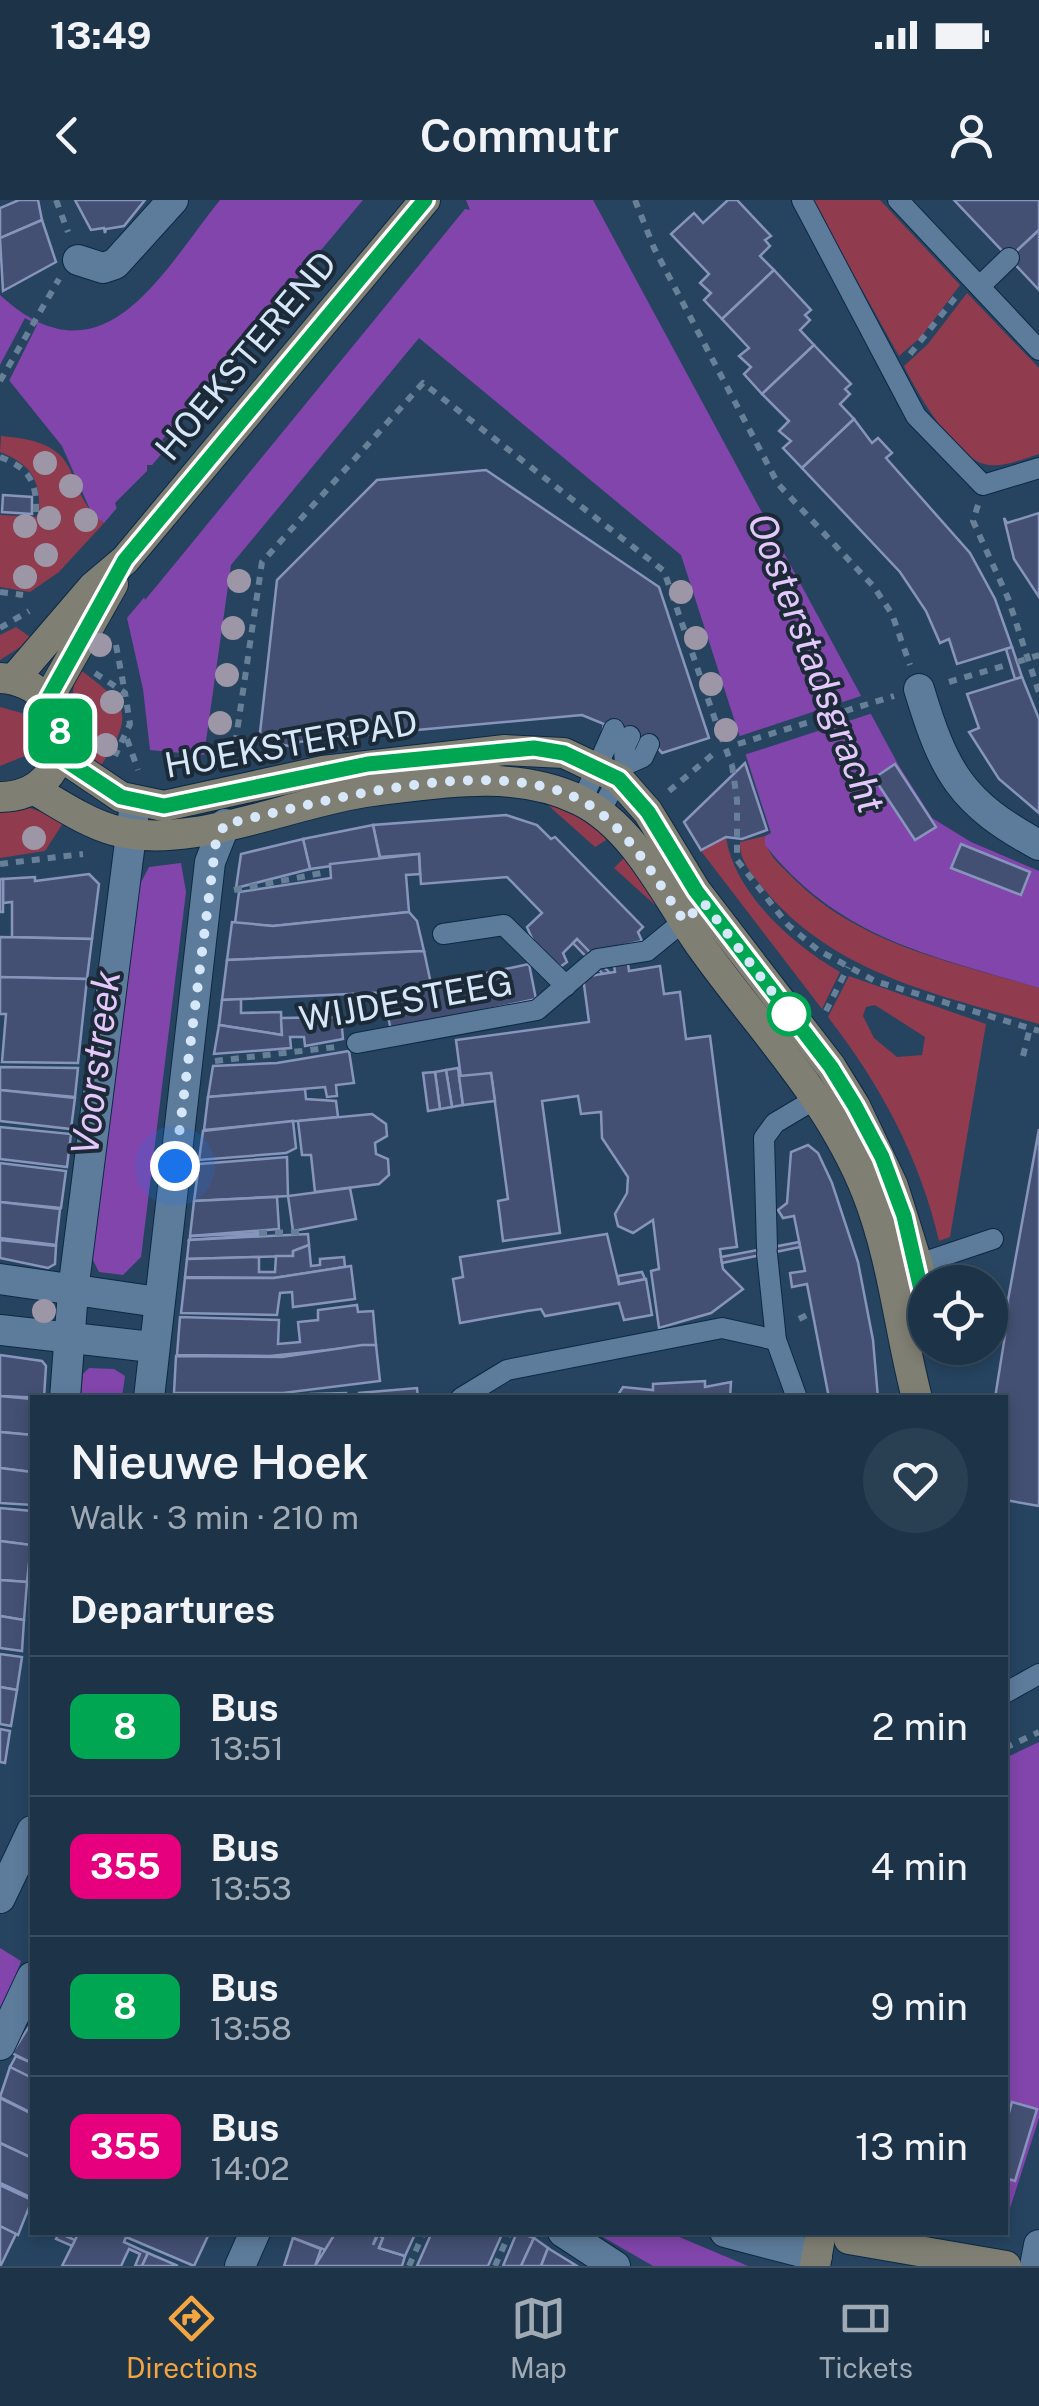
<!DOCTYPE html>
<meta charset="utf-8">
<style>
body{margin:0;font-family:"Public Sans",sans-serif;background:#293f52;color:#f1f3f6;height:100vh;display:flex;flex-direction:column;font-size:38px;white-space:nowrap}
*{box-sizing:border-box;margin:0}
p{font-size:32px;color:#a0aab4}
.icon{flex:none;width:55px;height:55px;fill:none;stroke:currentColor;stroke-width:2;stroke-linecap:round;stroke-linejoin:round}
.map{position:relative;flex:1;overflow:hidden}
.details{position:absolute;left:30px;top:1195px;width:978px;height:840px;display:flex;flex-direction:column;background:#1c3348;border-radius:0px;box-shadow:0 5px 15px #0003,0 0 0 2px #3a4e60}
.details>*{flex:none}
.badge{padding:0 20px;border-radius:15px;font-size:35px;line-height:65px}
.controls{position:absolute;left:908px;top:1065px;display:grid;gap:20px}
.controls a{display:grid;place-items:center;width:100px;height:100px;border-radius:50%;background:#1c3348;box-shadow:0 5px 15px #0003,0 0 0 2px #3a4e60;font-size:50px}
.you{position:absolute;width:50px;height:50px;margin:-25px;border:8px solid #fff;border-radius:50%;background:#1a73e8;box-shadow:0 0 0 15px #1a73e833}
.map>.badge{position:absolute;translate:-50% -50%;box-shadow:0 0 0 5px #fff}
h2{padding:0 40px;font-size:38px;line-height:90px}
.round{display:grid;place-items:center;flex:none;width:105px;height:105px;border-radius:52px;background:#293f52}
.headline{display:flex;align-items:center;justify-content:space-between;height:170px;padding:0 40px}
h1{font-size:48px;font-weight:600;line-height:75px}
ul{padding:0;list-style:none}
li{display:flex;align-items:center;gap:30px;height:140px;padding:0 40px;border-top:2px solid #3a4e60}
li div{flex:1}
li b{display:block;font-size:38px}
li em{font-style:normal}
li .badge{min-width:110px;font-weight:700;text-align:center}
.status{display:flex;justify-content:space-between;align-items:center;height:70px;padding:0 50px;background:#1c3348;direction:ltr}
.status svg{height:28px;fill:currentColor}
header{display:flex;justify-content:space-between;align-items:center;height:130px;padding:0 40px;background:#1c3348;font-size:45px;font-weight:600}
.menu{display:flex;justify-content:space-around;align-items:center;height:140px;border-top:2px solid #3a4e60;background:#1c3348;font-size:28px;color:#a0aab4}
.menu a{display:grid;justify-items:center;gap:5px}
.menu .current{color:#f2a541}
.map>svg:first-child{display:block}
</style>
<div class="status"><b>13:49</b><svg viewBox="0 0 49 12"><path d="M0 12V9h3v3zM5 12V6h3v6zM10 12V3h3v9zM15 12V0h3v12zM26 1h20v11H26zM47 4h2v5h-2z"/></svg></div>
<header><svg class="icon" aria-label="back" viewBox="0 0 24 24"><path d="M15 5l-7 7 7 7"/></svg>Commutr<svg class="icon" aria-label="person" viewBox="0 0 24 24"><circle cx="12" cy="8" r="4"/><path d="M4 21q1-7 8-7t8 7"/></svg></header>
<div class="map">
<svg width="1039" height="2066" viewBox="0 0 1039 2066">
<rect width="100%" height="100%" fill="#264460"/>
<!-- green -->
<g fill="#913b4e" fill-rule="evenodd">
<path d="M812 0H880L960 85 921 137 899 156Z"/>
<path d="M967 93 1039 168V254C1023 259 1001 269 984 264 954 256 917 193 904 166L928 144Z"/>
<path d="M1 236C93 243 57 286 104 323L59 372 30 392 0 387V315L39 317C41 283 34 265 0 252Z"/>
<path d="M16 427 33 439 0 460V435Z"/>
<path d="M79 469C128 505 136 513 100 567 71 545 66 500 79 469Z"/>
<path d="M0 507 22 513 32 534 25 556 0 566Z"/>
<path d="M540 598 577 613 608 639 595 647Z"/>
<path d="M30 608 65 620 45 651 0 658V612Z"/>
<path d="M765 636C765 652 778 663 789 674 856 744 949 761 1039 788V824C939 795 834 774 764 689 753 675 739 661 740 642Z"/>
<path d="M726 637C734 693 793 745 840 772L822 809 701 651Z"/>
<path d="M626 656 657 704 655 705 614 668Z"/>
<path d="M849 776 986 824 950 1037 939 1041C920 958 880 884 828 817ZM875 805 925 837 922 855 897 857 874 838 863 816 866 807Z"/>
</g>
<!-- water -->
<g fill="#8245ac">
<path d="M220 0H363L162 240 168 246 147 271 172 362 178 360 465 9 470 10 466 0H593L899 566 932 618 971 642 1039 671V788C930 755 840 739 765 645V636L771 633 681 355 419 138 231 365 204 555 150 550 143 489 127 418 147 394 122 302 104 323 92 314 62 246 0 169V95C102 189 160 75 220 0Z"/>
<path d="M181 663 186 692 141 1057 123 1075 99 1072 92 1058 139 686 149 667Z"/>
<path d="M89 1168 114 1169 125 1176 122 1197 81 1198 83 1174Z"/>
<path d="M1039 1542V1918L1005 2024V1558Z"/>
<path d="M0 1748 21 1761 0 1819Z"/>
<path d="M596 2033H670L748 2066H653Z"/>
</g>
<!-- pier -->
<g fill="#264460">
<path d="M25 118 37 125 7 185 0 177V165Z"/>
<path d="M147 265H154L178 360 145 400 115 303 147 271Z"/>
<path d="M864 495 873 513 744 555 737 537Z"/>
</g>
<!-- building -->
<g fill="#445073" stroke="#8795bc" stroke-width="2.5">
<path d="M19 0H38L42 20 0 38V8Z"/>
<path d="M75 0H145L124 26 106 29 105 33 104 28 91 30Z"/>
<path d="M728 0H737L771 36 765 40 770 46 760 56 774 70 722 119 704 100 711 93 700 83 709 74 671 34 694 13 703 23Z"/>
<path d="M954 0H1039V30L1009 58Z"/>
<path d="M42 20 56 62 3 91 0 38Z"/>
<path d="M1039 30V90L1009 58Z"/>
<path d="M774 70 811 110 805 115 810 120 800 130 814 145 762 194 744 174 751 167 739 156 749 148 722 119Z"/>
<path d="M814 145 851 184 845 189 850 194 840 204 854 219 802 268 783 248 791 241 779 231 789 221 762 194Z"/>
<path d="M854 219 872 243 878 238 892 253 886 258 970 353 995 399 1012 447 957 464 949 439 940 443 926 411 900 372 802 268Z"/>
<path d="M486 270 659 387 709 538 662 553 657 547 635 548 602 534 604 524 582 515 318 539 299 542 298 547 259 542 277 380 377 280Z"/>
<path d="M3 295 32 297V314L2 312Z"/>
<path d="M1039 313V397L1014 359 1004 318 1007 323Z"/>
<path d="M1012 447 1022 477 1015 479 1006 449Z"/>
<path d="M1022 477 1039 519V613L999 579 969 532 979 528 967 494Z"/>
<path d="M745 563 767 630 742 639 726 637 701 650 684 622Z"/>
<path d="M895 564 936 627 915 640 874 578Z"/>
<path d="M506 615 537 625 551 639 555 637 643 727 638 732 642 741 590 753 577 739 563 753 567 762 560 767 535 745 527 727 542 713 507 677 421 684 419 654 380 657 373 625Z"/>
<path d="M373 625 380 659 310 669 303 639Z"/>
<path d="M303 639 310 669 236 688 241 654Z"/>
<path d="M961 644 1030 672 1021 695 951 668Z"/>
<path d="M419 654 420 674 406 675 409 712 273 726 235 723 239 692 331 678 330 664Z"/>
<path d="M89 674 99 684 92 739 12 737V702L3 703V679L35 677V681Z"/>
<rect x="0" y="679" width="3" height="33"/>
<path d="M409 712 417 721 424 751 227 760 232 722 273 726Z"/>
<path d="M0 737 92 739 87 779 0 777Z"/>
<path d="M577 739 610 773 603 774 573 743Z"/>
<path d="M424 751 431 784 392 792 222 800 227 760Z"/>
<path d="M628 763 629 771 660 766 664 794 680 792 686 839 710 836 737 1047 720 1049 721 1057 723 1069 743 1089 711 1113 659 1128 651 1071 659 1069 653 1020 633 1033 618 1026 615 1014 627 993 628 977 602 938 601 912 581 914 578 896 542 901 560 1033 503 1041 498 1001 508 999 491 873 461 878 456 840 589 822 583 777 615 772 614 765Z"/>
<path d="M529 764 536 799 391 830 383 795Z"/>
<path d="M0 777 87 779 78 863 2 862 6 814H0Z"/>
<path d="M241 799V813L281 812 282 835 219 825 222 800Z"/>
<path d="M341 817 343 839 305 846 304 837H290L291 848 214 854 219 825 282 835 281 818Z"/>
<path d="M349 851 354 883 336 885 337 896 327 897 325 887 208 897 213 866 277 863Z"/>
<path d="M0 867 78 868 75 897 0 890Z"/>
<path d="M458 868 463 905 452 907 446 870Z"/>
<path d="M446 870 452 907 440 909 435 872Z"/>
<path d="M435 872 440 909 428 911 423 873Z"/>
<path d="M491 873 495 901 463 905 459 876Z"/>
<path d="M305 889 306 899 336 901 338 917 204 930 208 897Z"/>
<path d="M0 890 75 898 71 929 0 921Z"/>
<path d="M372 914 386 924 387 936 375 943 376 954 388 959 389 975 379 984 315 992 311 955H302L298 921Z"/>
<path d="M293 921 296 948 286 953 199 960 203 931Z"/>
<path d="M0 927 71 934 67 967 0 959Z"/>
<path d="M1039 929V1306L1005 1300V1198H995L1007 1123H1004L1008 1122V1100Z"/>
<path d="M808 945 818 953 832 983 858 1062 873 1140 878 1198H829L807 1084 792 1087 790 1073 805 1071 794 1016 783 1018 778 1010 787 1003 791 952Z"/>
<path d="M287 957 288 996 194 1001 199 964Z"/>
<path d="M0 963 66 971 61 1008 0 1002Z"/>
<path d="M350 988 356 1019 293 1031 288 996Z"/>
<path d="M277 997 279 1029 190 1036 194 1001Z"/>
<path d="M0 1002 60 1009 56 1045 0 1038Z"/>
<path d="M259 1033V1035L189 1040 191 1036Z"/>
<path d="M308 1034 309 1045 293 1051V1056L187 1059 189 1040Z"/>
<path d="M607 1034 619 1084 646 1079 652 1115 624 1120 619 1103 545 1116 541 1109 527 1111 460 1123 453 1079 463 1077 460 1057Z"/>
<path d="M0 1040 56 1046 55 1064 48 1068 0 1058Z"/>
<path d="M799 1042 800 1047 722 1063 721 1057Z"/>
<path d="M309 1045 311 1066 320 1065V1059L344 1057 345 1067 274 1078 185 1077 187 1059 259 1057V1072H275L276 1056H293V1051Z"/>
<path d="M351 1066 355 1099 293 1107 292 1092 280 1093 277 1115 181 1113 185 1078H274Z"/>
<path d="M642 1072 645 1079 619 1084 618 1076Z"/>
<path d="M357 1105 358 1112 373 1111 376 1145 270 1156 177 1155 180 1117 279 1120 278 1144 300 1142 298 1122 318 1120V1110Z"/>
<path d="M362 1145H376L380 1181 283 1193H174L176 1156 282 1157Z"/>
<path d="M0 1155 42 1161 46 1166 44 1198 0 1196Z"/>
<path d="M705 1181V1187L731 1182 730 1198H616L623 1187 653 1190V1184Z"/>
<path d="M417 1188 418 1198H359V1193Z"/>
<path d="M346 1193V1198H310V1194Z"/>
<path d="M0 1196 32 1199V1235L0 1232Z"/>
<path d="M0 1232 32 1235V1272L0 1268Z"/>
<path d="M0 1268 32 1272V1305L0 1303Z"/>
<path d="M0 1308 32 1311 31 1345 0 1341Z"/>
<path d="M0 1341 31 1345 27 1382 0 1380Z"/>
<path d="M0 1380 27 1382 24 1420 0 1416Z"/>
<path d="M0 1416 24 1420 22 1451 0 1448Z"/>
<path d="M0 1454 22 1457 17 1490 0 1487Z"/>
<path d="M0 1487 17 1490 11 1526 0 1524Z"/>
<path d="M0 1529 10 1531 5 1563 0 1562Z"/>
<path d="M30 1825 32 1826V1863L12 1853Z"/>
<path d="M16 1856 32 1863V1878L10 1867Z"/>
<path d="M10 1867 32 1878V1913L0 1897Z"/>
<path d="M0 1898 32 1914V1958L0 1943Z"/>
<path d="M1012 1902 1037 1909 1015 1981 1005 1978V1927Z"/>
<path d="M0 1943 32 1958V1998L0 1983Z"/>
<path d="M0 1985 32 2000 18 2035 0 2026Z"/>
<path d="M0 2026 16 2034 1 2065H0Z"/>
<path d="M199 2032 208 2036 194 2066 126 2037 124 2042 148 2053 142 2066H135L140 2054 129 2049 121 2066H62L79 2032Z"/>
<path d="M295 2032H336L328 2051 293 2038Z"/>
<path d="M336 2032H378L373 2045 378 2035 383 2038 379 2048 405 2056 402 2066H315Z"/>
<path d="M379 2032H416L405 2056 379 2048 383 2038Z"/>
<path d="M432 2032H503L488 2066H417Z"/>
<path d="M517 2032 534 2038 521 2066H503Z"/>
<path d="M59 2033 75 2040 72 2046 56 2039Z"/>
<path d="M293 2038 321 2049 315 2066H284Z"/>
<path d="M534 2038 548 2048 541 2066H521Z"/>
<path d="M548 2048 551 2050 577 2066H541Z"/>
<path d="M148 2053 178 2066H142Z"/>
</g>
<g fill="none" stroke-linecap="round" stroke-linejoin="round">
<!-- service casing -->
<g stroke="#0c2944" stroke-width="22">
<g id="service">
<path d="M802 0 916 216 983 285 1039 268"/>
<path d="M898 0 1039 150"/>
<path d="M980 86 1009 58"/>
<path d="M625 565 643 557 649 544"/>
<path d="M582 601 614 529"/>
<path d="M600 612 625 565 624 549 630 536"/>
<path d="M443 734 504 725 566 786"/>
<path d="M597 759 647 751 691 715"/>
<path d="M357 843 537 810 592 763"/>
<path d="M767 1048 764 938 775 923 817 898"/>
<path d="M767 1054 776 1140 797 1198"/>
<path d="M910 1067 993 1039"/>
<path d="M461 1198 507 1170 722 1128 776 1140"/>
<path d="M1005 1493 1039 1474"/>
</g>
</g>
<!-- minor casing -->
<g stroke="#0c2944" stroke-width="32">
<g id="minor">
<path d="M78 60 103 68 115 64 173 0"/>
<path d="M919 489C944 572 961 603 1039 645"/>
<path d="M0 1079 158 1102"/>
<path d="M0 1130 152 1147"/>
<path d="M65 1198 73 1091 135 603"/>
<path d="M149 1198 210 662 225 624"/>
<path d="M0 1698 32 1631"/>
<path d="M0 1845 32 1777"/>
<path d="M563 2032 615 2066"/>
<path d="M725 2032 817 2056"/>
<path d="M240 2066 255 2032"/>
<path d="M1035 2066 1039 2045"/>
</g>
</g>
<!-- secondary casing -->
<g stroke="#0c2944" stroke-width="32">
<g id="secondary">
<path d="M0 478C81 483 80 597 0 597"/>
<path d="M14 479 93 387 125 360 425 0"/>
<path d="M48 499 113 384"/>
<path d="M59 555 121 597 164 606 323 571 505 550 564 553 619 579 648 612 696 691 831 867 855 906 893 986 918 1066 925 1107"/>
<path d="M33 589C58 603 85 622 113 630 189 652 293 601 372 591 440 583 515 569 579 600 636 627 668 701 703 749 761 830 830 899 867 993 893 1059 899 1129 917 1198"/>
<path d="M849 2039 1006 2066"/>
<path d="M815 2066 821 2032"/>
</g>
</g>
<!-- path -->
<g stroke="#678098" stroke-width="6" stroke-dasharray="8 8" stroke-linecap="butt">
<path d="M56 0 68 32"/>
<path d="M635 0 654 48 778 284 874 387 892 414 910 465"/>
<path d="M910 154 955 98"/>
<path d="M0 181 59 79"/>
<path d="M0 257C29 268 37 282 36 312"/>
<path d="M978 305 973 321 1008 398 1039 493"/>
<path d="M0 392 23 395"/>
<path d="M0 428 29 411"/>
<path d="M116 445 125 493"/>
<path d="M1017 462 1039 455"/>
<path d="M95 473 125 493 130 524 115 556"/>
<path d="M949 482 1010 464"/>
<path d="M127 539 138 570"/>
<path d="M738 544 894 496"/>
<path d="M233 559 262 362 423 183 664 371 720 534"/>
<path d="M732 565 737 600V660L788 725 818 750 875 781 1039 831"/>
<path d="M669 591 718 550"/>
<path d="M0 664 83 654"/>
<path d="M234 690 327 672"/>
<path d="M826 811 848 767"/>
<path d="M1023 856 1030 828"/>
<path d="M215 861 336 847"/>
<path d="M259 1033 307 1032"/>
<path d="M990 1108 1009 1111"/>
<path d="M799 1119 813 1112"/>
<path d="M1005 1548 1039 1532"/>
<path d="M409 2066 424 2032"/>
<path d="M495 2066 510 2032"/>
</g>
<!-- service -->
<use href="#service" stroke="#5d7c9c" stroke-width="20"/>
<!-- minor -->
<use href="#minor" stroke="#5d7c9c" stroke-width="30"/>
<!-- secondary -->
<use href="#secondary" stroke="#807f73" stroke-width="30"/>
<!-- path-bridge -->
<path stroke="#678098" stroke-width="6" stroke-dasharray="8 8" stroke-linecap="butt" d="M720 534 732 565"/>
</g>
<!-- trees -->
<g fill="#9c96a6">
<circle cx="45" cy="263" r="12"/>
<circle cx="71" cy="286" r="12"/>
<circle cx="49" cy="318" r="12"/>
<circle cx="86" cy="320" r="12"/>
<circle cx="25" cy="326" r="12"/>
<circle cx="46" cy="355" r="12"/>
<circle cx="25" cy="377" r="12"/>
<circle cx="239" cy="381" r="12"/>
<circle cx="681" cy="392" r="12"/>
<circle cx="233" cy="428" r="12"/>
<circle cx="696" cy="438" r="12"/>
<circle cx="100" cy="445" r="12"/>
<circle cx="227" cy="475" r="12"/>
<circle cx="711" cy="484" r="12"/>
<circle cx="112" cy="502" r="12"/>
<circle cx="220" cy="523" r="12"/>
<circle cx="726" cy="530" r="12"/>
<circle cx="106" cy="545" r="12"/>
<circle cx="34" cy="638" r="12"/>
<circle cx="44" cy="1111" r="12"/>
</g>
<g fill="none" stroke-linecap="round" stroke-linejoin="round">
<!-- line casing -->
<g stroke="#fff" stroke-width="22">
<path id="line" d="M425 0 125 360 48 499 60 526 59 556 121 597 164 606 368 564 534 548 564 553 619 579 648 612 696 691 831 867 855 906 882 957 904 1016 925 1107"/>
</g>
<!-- line -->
<use href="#line" stroke="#00a651" stroke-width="15"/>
<!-- walk -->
<path stroke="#d6e7f9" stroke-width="10" stroke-dasharray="0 18" d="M175 966 216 641 225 624C322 603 514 544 599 612 635 640 659 684 684 721L704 703 796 823 789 814"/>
</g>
<!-- markers -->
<circle fill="#fff" stroke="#00a651" stroke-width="5" cx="789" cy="814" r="20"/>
<g text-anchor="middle" stroke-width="8" stroke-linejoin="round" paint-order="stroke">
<!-- street labels -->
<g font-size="35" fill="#d6e7f9" stroke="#1c2936">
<text transform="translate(246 156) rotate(-50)" y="12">HOEKSTEREND</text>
<text transform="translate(291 544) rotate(-10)" y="12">HOEKSTERPAD</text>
<text transform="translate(406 801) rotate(-10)" y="12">WIJDESTEEG</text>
</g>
<!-- water labels -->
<g font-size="38" font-style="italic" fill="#e4c8fc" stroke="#1c2936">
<text transform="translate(816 463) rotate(69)" y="13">Oosterstadsgracht</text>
<text transform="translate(96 863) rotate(-83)" y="13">Voorstreek</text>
</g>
</g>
</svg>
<div class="controls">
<a><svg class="icon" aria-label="locate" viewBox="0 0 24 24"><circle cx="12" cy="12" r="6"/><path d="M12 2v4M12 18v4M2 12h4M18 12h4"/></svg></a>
</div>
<div class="you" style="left:175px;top:966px"></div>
<b class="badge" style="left:60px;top:531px;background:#00a651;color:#fff">8</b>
<section class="details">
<div class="headline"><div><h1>Nieuwe Hoek</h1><p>Walk · 3 min · 210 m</p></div><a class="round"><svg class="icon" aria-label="heart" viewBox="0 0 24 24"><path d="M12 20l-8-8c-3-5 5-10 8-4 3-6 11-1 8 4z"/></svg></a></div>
<h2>Departures</h2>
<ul>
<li><span class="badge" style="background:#00a651;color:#fff">8</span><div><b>Bus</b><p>13:51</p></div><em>2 min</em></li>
<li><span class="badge" style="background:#e6007e;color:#fff">355</span><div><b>Bus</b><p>13:53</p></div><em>4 min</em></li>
<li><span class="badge" style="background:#00a651;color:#fff">8</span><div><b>Bus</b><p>13:58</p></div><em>9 min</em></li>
<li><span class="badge" style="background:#e6007e;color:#fff">355</span><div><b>Bus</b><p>14:02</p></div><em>13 min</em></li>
</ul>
</section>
</div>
<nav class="menu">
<a class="current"><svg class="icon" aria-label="directions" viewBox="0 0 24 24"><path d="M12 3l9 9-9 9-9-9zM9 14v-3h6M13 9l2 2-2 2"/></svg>Directions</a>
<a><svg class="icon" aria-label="map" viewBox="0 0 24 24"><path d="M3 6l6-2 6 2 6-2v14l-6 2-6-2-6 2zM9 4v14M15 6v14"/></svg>Map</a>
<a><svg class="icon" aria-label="tickets" viewBox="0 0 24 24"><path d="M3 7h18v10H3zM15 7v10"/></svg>Tickets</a>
</nav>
